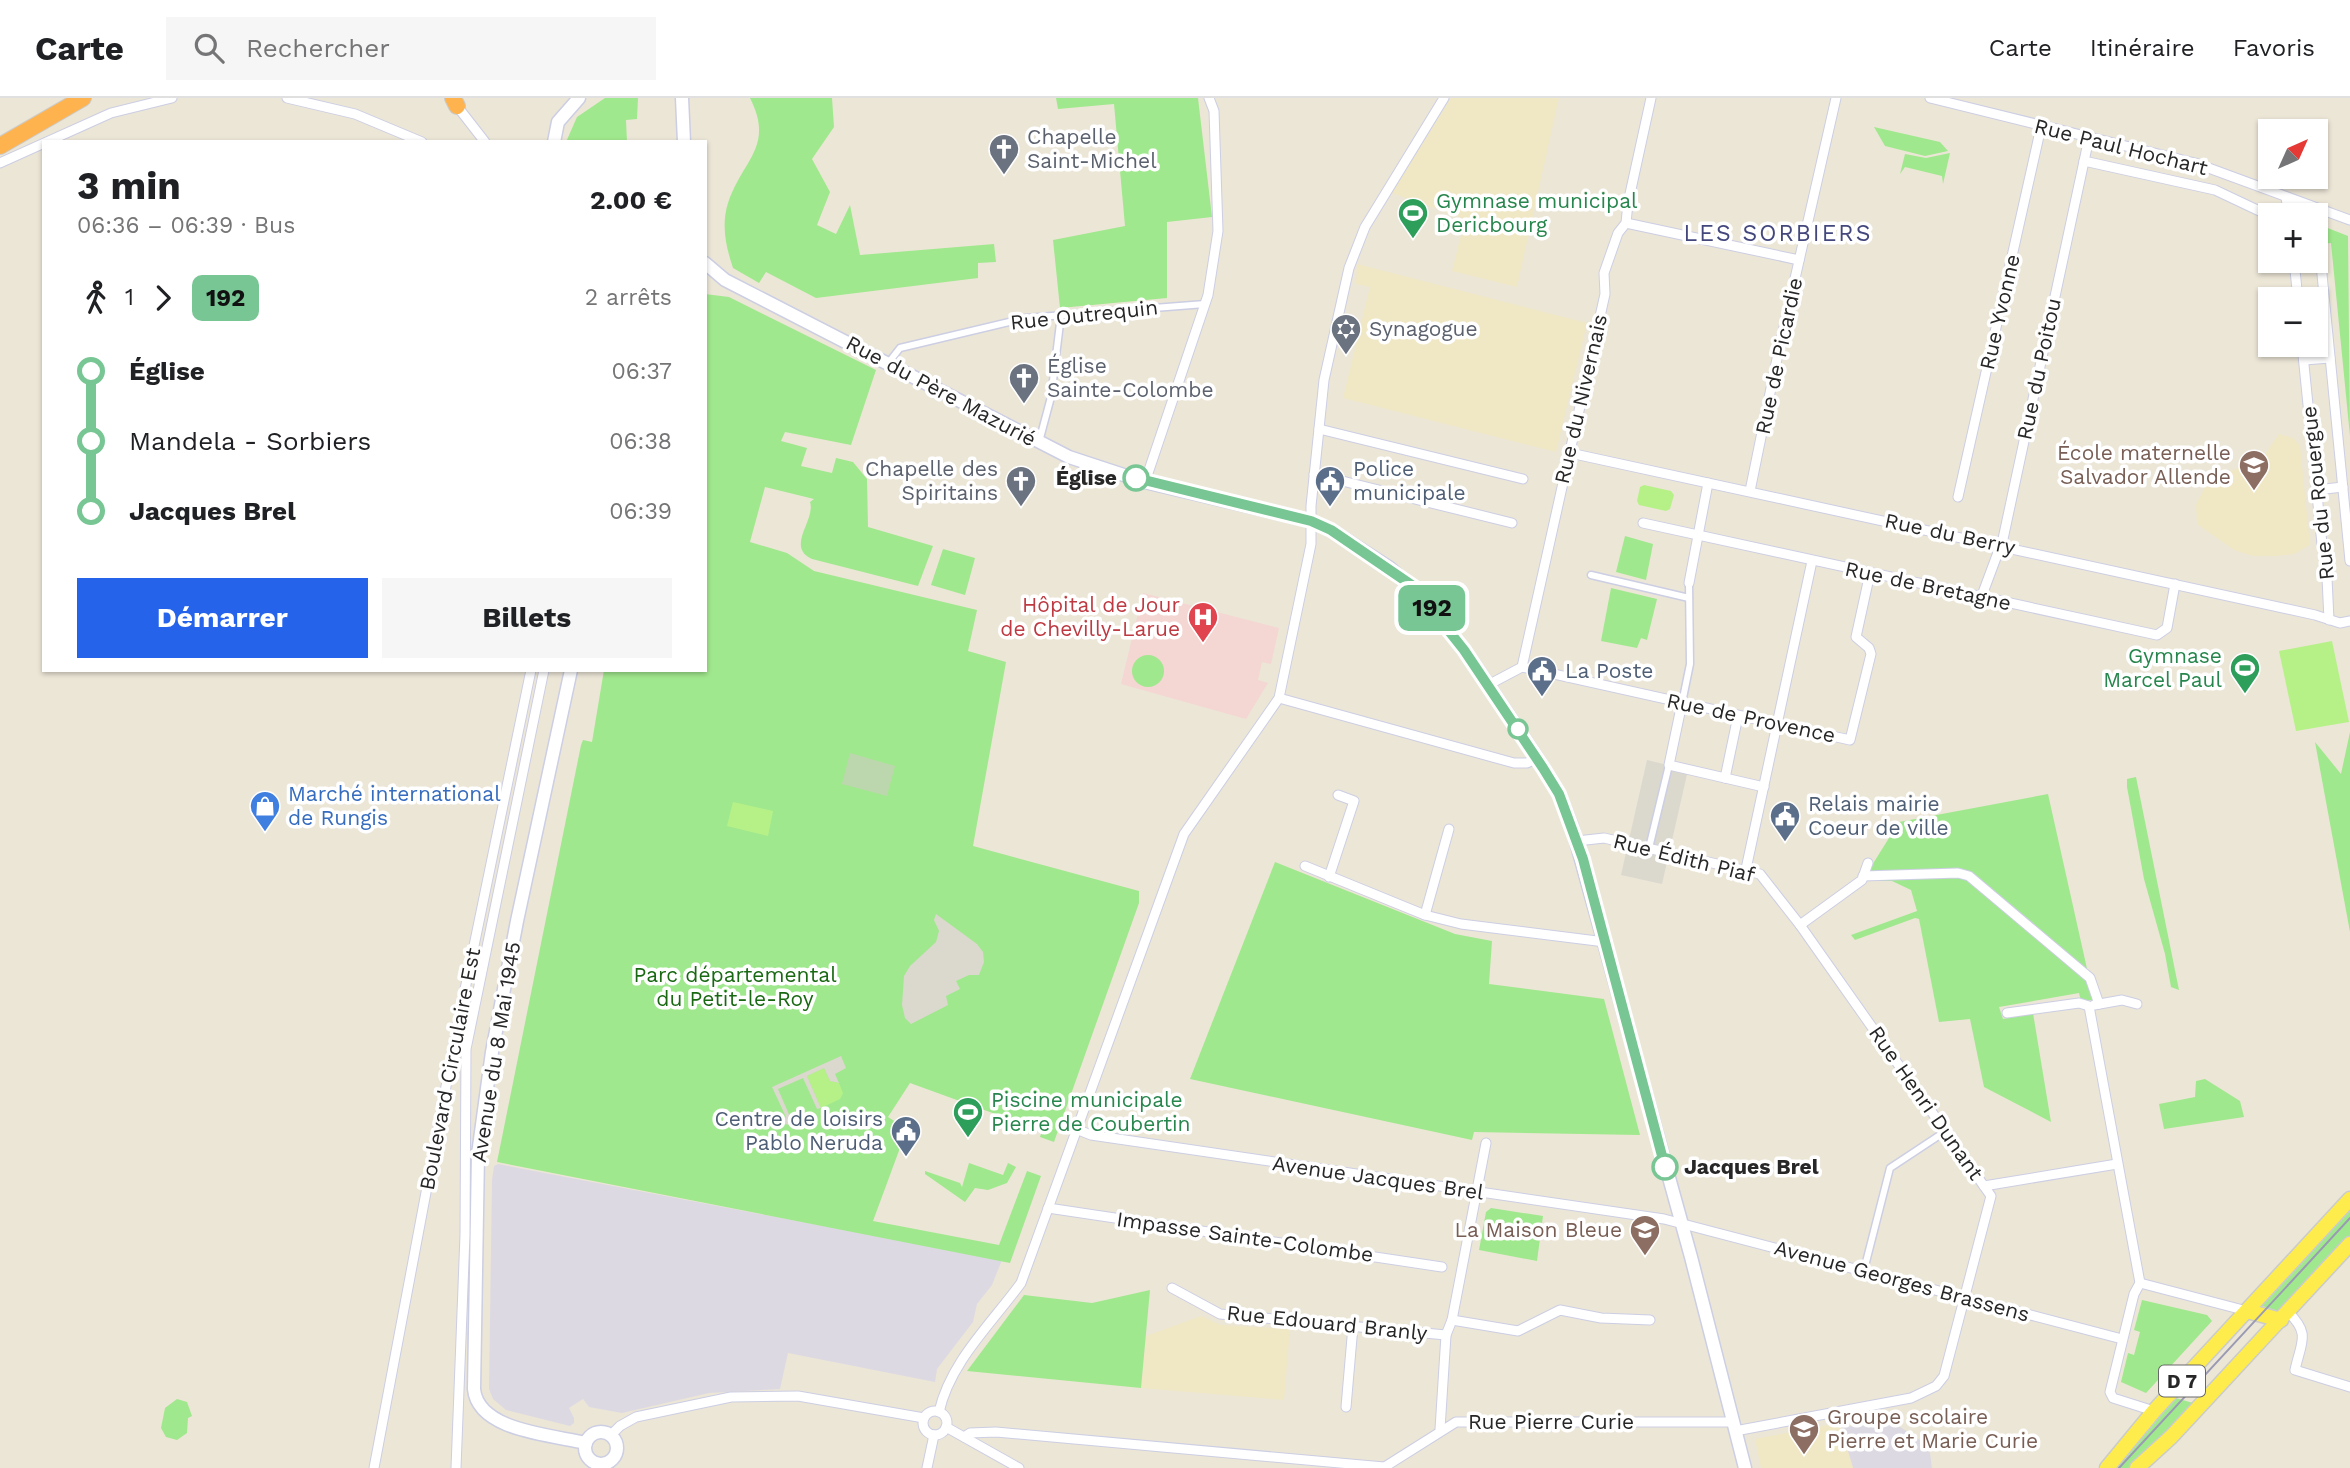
<!DOCTYPE html>
<html lang="fr">
<meta charset="utf-8">
<style>
body{margin:0;font-family:"Work Sans",sans-serif;background:#f6f6f6;color:#202124;height:100vh;display:flex;flex-direction:column;font-size:26px;white-space:nowrap}
*{box-sizing:border-box;margin:0}
p{font-size:23px;color:#757577}
.icon{flex:none;width:38px;height:38px;fill:none;stroke:currentColor;stroke-width:2;stroke-linecap:round;stroke-linejoin:round}
.map{position:relative;flex:1;overflow:hidden}
.side{position:absolute;left:42px;top:42px;width:665px;height:532px;display:flex;flex-direction:column;background:#fff;border-radius:0px;box-shadow:0 2px 5px #0004}
.side>*{flex:none}
.badge{padding:0 14px;border-radius:10px;font-size:24px;line-height:46px}
.needle{width:46px;rotate:45deg}
.tools{position:absolute;left:2258px;top:21px;display:grid;gap:14px}
.tools a{display:grid;place-items:center;width:70px;height:70px;border-radius:0px;background:#fff;box-shadow:0 2px 5px #0004;font-size:35px}
.map>.badge{position:absolute;translate:-50% -50%;box-shadow:0 0 0 4px #fff}
.legs{display:flex;align-items:center;gap:10px;height:77px;padding:0 35px;font-size:23px}
.legs p{margin-inline-start:auto}
.headline{display:flex;align-items:center;justify-content:space-between;height:119px;padding:0 35px}
h1{font-size:38px;font-weight:700;line-height:52px}
.cta{display:flex;gap:14px;margin-top:auto;padding:14px 35px}
.cta a{flex:1;height:80px;border-radius:0px;background:#2563eb;color:#fff;font-size:28px;font-weight:700;line-height:80px;text-align:center}
.cta a+a{background:#f6f6f6;color:#202124}
ul{padding:0 35px;list-style:none}
li{display:flex;align-items:center;gap:24px;height:70px;font-size:26px}
li i{display:grid;place-items:center;width:10px;height:100%;margin:0 9px;background:currentColor}
li i::after{content:'';width:18px;height:18px;margin:-9px;border:5px solid;border-radius:50%;background:#fff}
li p{margin-inline-start:auto}
li:first-child i{background:linear-gradient(#0000 50%,currentColor 0)}
li:last-child i{background:linear-gradient(currentColor 50%,#0000 0)}
header{display:flex;align-items:center;gap:42px;box-sizing:border-box;height:98px;padding:0 35px;background:#fff;border-bottom:2px solid #e0e0e0}
header strong{font-size:33px}
nav{display:flex;gap:38px;margin-inline-start:auto;font-size:24px}
.search{width:490px;height:63px;background:#f6f6f6;display:flex;align-items:center;gap:18px;box-sizing:border-box;padding:0 24px;border-radius:0px;color:#757577;font-size:26px}
.map>svg:first-child{display:block}
</style>
<header>
<strong>Carte</strong>
<div class="search"><svg class="icon" aria-label="search" viewBox="0 0 24 24"><circle cx="10" cy="10" r="6"/><path d="M15 15l6 6"/></svg>Rechercher</div>
<nav><a>Carte</a><a>Itinéraire</a><a>Favoris</a></nav>
</header>
<div class="map">
<svg width="2350" height="1370" viewBox="0 0 2350 1370">
<rect width="100%" height="100%" fill="#ece6d7"/>
<!-- industrial -->
<g fill="#ddd9e3">
<path d="M498 1066 1002 1162 992 1187 977 1206 973 1224 937 1271 935 1284 788 1255 780 1291 709 1295 622 1315 589 1309 583 1301 569 1310 574 1320V1325L570 1328 506 1312 493 1301 489 1291 492 1082 494 1068Z"/>
<path d="M1888 1321 1929 1348 1932 1370H1853L1841 1330Z"/>
</g>
<!-- education -->
<g fill="#f0e7c4">
<path d="M1451 0H1559L1517 189 1452 173 1465 121 1392 95Z"/>
<path d="M1357 166 1587 225 1556 354 1343 300 1370 189 1356 186Z"/>
<path d="M2279 336 2293 340 2300 347 2310 447 2294 456 2277 458H2253L2234 452 2197 426 2196 406 2209 382 2262 360Z"/>
<path d="M1201 1218 1221 1227 1290 1231 1284 1302 1141 1290 1146 1238Z"/>
<path d="M1839 1325 1853 1370H1761L1755 1341Z"/>
</g>
<!-- medical -->
<path fill="#f4d6d3" d="M1143 495 1279 530 1271 566 1262 564 1258 582 1268 585 1246 621 1121 586Z"/>
<!-- green -->
<g fill="#a0e88d">
<path d="M605 0H638L637 21 626 22 627 44H566L577 19Z"/>
<path d="M750 0H832L834 29 812 61 830 94 817 127 836 136 850 107 860 157 994 146 996 164 978 165V180L816 200 766 174 759 185 733 170C726 149 721 127 728 105 742 62 775 49 750 0Z"/>
<path d="M1056 0H1198L1212 119 1167 124V200L1060 210 1053 142 1125 128 1114 6 1058 11Z"/>
<path d="M1874 29 1940 44 1948 53 1925 58 1885 48Z"/>
<path d="M1950 55 1943 86 1942 78 1905 69 1900 76 1905 56 1926 60Z"/>
<path d="M2315 125 2348 138 2350 338 2331 145 2323 146 2315 137Z"/>
<path d="M705 196 729 199 876 272 851 347 785 334 781 343 807 350 801 368 832 375 836 360 853 364 867 381 868 429 933 448 918 488 812 461C785 449 816 422 810 404L814 401 765 389 750 444 787 455 814 473 977 512 968 553 1006 564 973 748 1139 793V805L1054 1044 1040 1039 1042 1033 910 985 888 1019 907 1031 873 1123 999 1147 1027 1073 1041 1078 1010 1165 497 1064 581 647 583 642 592 644 604 572H705Z"/>
<path d="M1625 438 1653 446 1646 482 1616 474Z"/>
<path d="M943 451 975 460 965 497 931 487Z"/>
<path d="M1611 490 1657 501 1647 542 1641 540 1637 550 1601 543Z"/>
<circle cx="1148" cy="573" r="16"/>
<path d="M2350 634V834L2315 644 2341 676Z"/>
<path d="M2136 679 2179 892 2171 889 2165 856 2144 781 2127 689V681Z"/>
<path d="M2048 696 2094 902 2081 903 2079 895 1999 909 2003 921 2033 915 2051 1024 1984 989 1970 921 1939 924 1919 821 1915 820 1855 842 1851 837 1917 813 1911 792 1892 783H1871L1872 774 1869 772 1899 724Z"/>
<path d="M1275 764 1455 836 1492 843 1489 886 1604 901 1640 1037 1474 1034 1472 1042 1190 981Z"/>
<path d="M2205 981 2240 1003 2244 1019 2164 1031 2159 1006 2195 999 2196 983Z"/>
<path d="M969 1065 1003 1077 1008 1065 1016 1069 1007 1085 988 1092 975 1090 965 1104 925 1076V1073L960 1085 962 1089Z"/>
<path d="M2350 1108V1139L2281 1214 2259 1207Z"/>
<path d="M1491 1110 1543 1118 1537 1163 1479 1152 1486 1114Z"/>
<path d="M1150 1192 1141 1290 967 1273 1024 1197 1092 1205Z"/>
<path d="M2142 1202 2207 1217 2212 1223 2146 1295 2121 1284 2128 1255 2134 1257 2140 1234 2134 1232Z"/>
<path d="M2173 1299 2196 1306 2131 1370H2113Z"/>
<path d="M177 1301 187 1304 192 1318 188 1320 187 1335 177 1342 166 1339 161 1330 165 1310Z"/>
</g>
<!-- cemetery -->
<path fill="#bcd7ad" d="M850 655 895 668 887 698 842 686Z"/>
<!-- pitch -->
<g fill="#b6f188">
<path d="M1644 387 1671 393 1674 397 1670 411 1666 413 1639 407 1637 403 1640 389Z"/>
<path d="M2332 543 2349 624 2296 633 2279 553Z"/>
<path d="M733 704 773 713 768 738 727 728Z"/>
<path d="M824 970 830 983 839 985 843 995 840 1001 821 1010 807 978Z"/>
</g>
<!-- plaza -->
<g fill="#dbd8ce">
<path d="M1647 662 1688 672 1662 786 1621 777Z"/>
<path d="M936 816 977 846 983 854 984 864 979 877H969L956 883 960 891 946 898 948 907 911 926 905 920 902 907 904 878 910 868 936 844 939 833 934 822Z"/>
<path d="M841 958 846 970 835 976 839 985 830 983 824 970 807 978 821 1010 817 1011 803 980 778 991 794 1028 781 1025 786 1019 772 989Z"/>
</g>
<g fill="none" stroke-linecap="round" stroke-linejoin="round">
<!-- pedestrian casing -->
<g stroke="#cccee3" stroke-width="9">
<g id="pedestrian">
<path d="M889 264 900 250 1026 220 1205 206"/>
<path d="M1039 344 1051 299 1061 217"/>
<path d="M1591 477 1689 500"/>
<path d="M1682 605 1690 566 1689 485"/>
<path d="M1649 750 1669 667"/>
<path d="M1864 1172 1890 1070 1946 1033"/>
</g>
</g>
<!-- minor casing -->
<g stroke="#cccee3" stroke-width="11">
<g id="minor">
<path d="M287 0 355 16 422 44"/>
<path d="M1930 0 2195 65 2350 122"/>
<path d="M457 8 485 44"/>
<path d="M2084 63 2215 92 2270 118"/>
<path d="M0 65 111 15 172 0"/>
<path d="M2286 100 2289 117"/>
<path d="M1626 125 1799 162"/>
<path d="M2315 143 2320 156 2350 463"/>
<path d="M2294 163 2298 201"/>
<path d="M2302 247 2322 446 2326 459 2329 522"/>
<path d="M2304 262 2330 260"/>
<path d="M1319 331 1523 381"/>
<path d="M1570 355 2315 517 2340 525 2350 523"/>
<path d="M1314 376 1512 425"/>
<path d="M1145 384 1208 197 1218 133 1214 13 1209 0"/>
<path d="M2316 392 2343 389"/>
<path d="M1750 393 1779 251 1836 0"/>
<path d="M1958 399 2041 29"/>
<path d="M1643 425 2157 537 2167 530 2175 486"/>
<path d="M1689 485 1708 385"/>
<path d="M1981 500 2003 441 2089 40"/>
<path d="M1522 569 1850 642 1871 556 1869 550 1856 539 1870 475"/>
<path d="M1488 587 1522 569 1605 196 1604 175 1618 135 1626 125 1628 105 1651 0"/>
<path d="M1279 600 1514 665H1527L1537 660"/>
<path d="M1682 605 1669 667 1725 680"/>
<path d="M1738 618 1725 680 1764 689"/>
<path d="M1577 743 1604 740 1760 776 1800 827 1862 782 1868 765"/>
<path d="M1305 768 1425 817 1461 826 1605 844"/>
<path d="M1746 771 1812 463"/>
<path d="M1863 778 1958 775 1969 778 2090 880 2099 906"/>
<path d="M1329 779 1354 703 1338 697"/>
<path d="M1425 817 1449 731"/>
<path d="M2094 907 2122 902 2137 906"/>
<path d="M2007 915 2079 905 2089 908 2140 1185"/>
<path d="M1076 1031 1091 1037 1664 1121 2122 1241"/>
<path d="M1984 1088 2117 1066"/>
<path d="M1048 1110 1442 1169"/>
<path d="M1172 1190 1220 1216 1446 1237"/>
<path d="M2288 1214C2311 1236 2301 1244 2295 1272L2350 1289"/>
<path d="M1452 1222 1518 1233 1560 1212 1601 1220 1650 1222"/>
<path d="M1346 1309 1353 1228"/>
<path d="M2154 1313 2113 1300 2110 1294 2134 1196 2140 1185 2247 1213"/>
<circle cx="935" cy="1325" r="12"/>
<path d="M939 1314C950 1264 992 1225 1021 1185L1184 736 1279 600 1311 446V408L1324 282 1349 170 1365 129 1444 0"/>
<path d="M946 1329 1019 1370"/>
<path d="M1440 1331 1446 1237 1452 1222 1486 1045"/>
<path d="M1735 1333 1911 1300 1936 1288 1944 1278 1991 1098 1800 827"/>
<path d="M611 1337 620 1328 636 1319 731 1299 798 1298 924 1320"/>
<path d="M964 1339 970 1335 996 1334 1384 1369"/>
<path d="M374 1370 457 930 531 572"/>
<path d="M456 1370 465 1137 466 951 544 572"/>
<path d="M927 1370 934 1337"/>
<path d="M1383 1370 1456 1324H1733"/>
</g>
</g>
<!-- secondary casing -->
<g stroke="#cccee3" stroke-width="15">
<g id="secondary">
<path d="M682 0 684 44"/>
<path d="M554 44 558 24 579 0"/>
<path d="M705 165 725 182 1069 359 1145 384 1311 423 1331 432 1390 470 1430 507 1474 566 1537 660 1559 696 1572 729 1691 1159 1745 1370"/>
<path d="M571 572 517 823 492 954 478 1056 474 1291C478 1333 552 1337 586 1345"/>
<circle cx="601" cy="1350" r="16"/>
</g>
</g>
<!-- primary casing -->
<g stroke="#cbcbcb" stroke-width="17">
<g id="primary">
<path d="M2247 1213 2281 1222"/>
<path d="M2107 1370 2154 1313 2350 1101"/>
<path d="M2137 1370 2171 1339 2350 1146"/>
</g>
</g>
<!-- motorway casing -->
<g stroke="#cbcbcb" stroke-width="18">
<g id="motorway">
<path d="M453 0 457 8"/>
<path d="M0 48 83 0"/>
</g>
</g>
<!-- pedestrian -->
<use href="#pedestrian" stroke="#fff" stroke-width="6"/>
<!-- minor -->
<use href="#minor" stroke="#fff" stroke-width="9"/>
<!-- secondary -->
<use href="#secondary" stroke="#fff" stroke-width="12"/>
<!-- primary -->
<use href="#primary" stroke="#fdec4b" stroke-width="14"/>
<!-- motorway -->
<use href="#motorway" stroke="#ffb34f" stroke-width="16"/>
<!-- tram -->
<path stroke="#9a9ab4" stroke-width="2" d="M2119 1370 2350 1120"/>
</g>
<g fill="none" stroke-linecap="round" stroke-linejoin="round">
<!-- line-1 casing -->
<g stroke="#fff" stroke-width="16">
<path id="line-1" d="M1136 380 1311 423 1331 432 1413 488 1464 552 1543 670 1559 696 1583 761 1665 1069"/>
</g>
<!-- line-1 -->
<use href="#line-1" stroke="#77c694" stroke-width="10"/>
</g>
<!-- icons -->
<defs>
<g id="church-pin" transform="scale(1.575)"><path d="M0 17L-7.5 6A9.5 9.5 0 1 1 7.5 6Z" fill="#6b7280" stroke="#fff"/><path d="M-1.2-6h2.4v3.5h3.3v2.4h-3.3V6h-2.4V-.1h-3.3v-2.4h3.3Z" fill="#fff"/></g>
<g id="stadium-pin" transform="scale(1.575)"><path d="M0 17L-7.5 6A9.5 9.5 0 1 1 7.5 6Z" fill="#2e9e5b" stroke="#fff"/><path d="M0-5a6.5 5 0 1 0 0 10a6.5 5 0 1 0 0-10ZM-3.5-1.8h7v3.6h-7Z" fill="#fff"/></g>
<g id="synagogue-pin" transform="scale(1.575)"><path d="M0 17L-7.5 6A9.5 9.5 0 1 1 7.5 6Z" fill="#6b7280" stroke="#fff"/><path d="M0-6.5L5.6 3.2H-5.6ZM0 6.5L5.6-3.2H-5.6Z" fill="#fff"/></g>
<g id="school-pin" transform="scale(1.575)"><path d="M0 17L-7.5 6A9.5 9.5 0 1 1 7.5 6Z" fill="#8d6e63" stroke="#fff"/><path d="M0-5L7-2L0 1L-7-2ZM-4 1L0 2.5L4 1V4Q0 6-4 4Z" fill="#fff"/></g>
<g id="civic-pin" transform="scale(1.575)"><path d="M0 17L-7.5 6A9.5 9.5 0 1 1 7.5 6Z" fill="#5c6f8a" stroke="#fff"/><path d="M-.6-6.5H3V-4.5H.6V-3L4-1V1h2V6H-6V1h2V-1L-.6-3ZM-1.2 2.5V6h2.4V2.5Z" fill="#fff"/></g>
<g id="hospital-pin" transform="scale(1.575)"><path d="M0 17L-7.5 6A9.5 9.5 0 1 1 7.5 6Z" fill="#e0444e" stroke="#fff"/><path d="M-5-5h3v3.5h4V-5h3V5h-3V1.5h-4V5h-3Z" fill="#fff"/></g>
<g id="shop-pin" transform="scale(1.575)"><path d="M0 17L-7.5 6A9.5 9.5 0 1 1 7.5 6Z" fill="#3f7fe0" stroke="#fff"/><path d="M-5-2.5h2.3a2.7 3.5 0 0 1 5.4 0H5L5.5 6h-11ZM-1.5-2.5h3a1.5 2.3 0 0 0-3 0Z" fill="#fff"/></g>
</defs>
<g fill-rule="evenodd">
<use href="#church-pin" x="1004" y="51"/>
<use href="#stadium-pin" x="1413" y="115"/>
<use href="#synagogue-pin" x="1346" y="231"/>
<use href="#church-pin" x="1024" y="280"/>
<use href="#school-pin" x="2254" y="367"/>
<use href="#church-pin" x="1021" y="383"/>
<use href="#civic-pin" x="1330" y="383"/>
<use href="#hospital-pin" x="1203" y="519"/>
<use href="#stadium-pin" x="2245" y="570"/>
<use href="#civic-pin" x="1542" y="573"/>
<use href="#shop-pin" x="265" y="708"/>
<use href="#civic-pin" x="1785" y="718"/>
<use href="#stadium-pin" x="968" y="1014"/>
<use href="#civic-pin" x="906" y="1033"/>
<use href="#school-pin" x="1645" y="1132"/>
<use href="#school-pin" x="1804" y="1331"/>
</g>
<!-- markers -->
<g fill="#fff" stroke="#77c694" stroke-width="3.5">
<circle cx="1136" cy="380" r="12"/>
<circle cx="1518" cy="631" r="9"/>
<circle cx="1665" cy="1069" r="12"/>
</g>
<g text-anchor="middle" stroke-width="7" stroke-linejoin="round" paint-order="stroke">
<!-- shield labels -->
<rect fill="#fff" stroke="#686868" stroke-width="2" x="2159" y="1267.5" width="46" height="31" rx="5"/>
<g font-size="19" font-weight="bold" fill="#272727">
<text x="2182" y="1290">D 7</text>
</g>
<!-- worship labels -->
<g font-size="21" fill="#5b616d" stroke="#fff" text-anchor="start">
<text x="1027" y="46">Chapelle<tspan x="1027" dy="24">Saint-Michel</tspan></text>
<text x="1369" y="238">Synagogue</text>
<text x="1047" y="275">Église<tspan x="1047" dy="24">Sainte-Colombe</tspan></text>
<text x="998" y="378" text-anchor="end">Chapelle des<tspan x="998" dy="24">Spiritains</tspan></text>
</g>
<!-- street labels -->
<g font-size="21" fill="#272727" stroke="#fff">
<text transform="translate(2121 49) rotate(14)" y="7">Rue Paul Hochart</text>
<text transform="translate(2000 214) rotate(-77)" y="7">Rue Yvonne</text>
<text transform="translate(1084 217) rotate(-6)" y="7">Rue Outrequin</text>
<text transform="translate(1779 258) rotate(-78)" y="7">Rue de Picardie</text>
<text transform="translate(2039 271) rotate(-78)" y="7">Rue du Poitou</text>
<text transform="translate(941 293) rotate(28)" y="7">Rue du Père Mazurié</text>
<text transform="translate(1581 301) rotate(-77)" y="7">Rue du Nivernais</text>
<text transform="translate(2318 395) rotate(-96)" y="7">Rue du Rouergue</text>
<text transform="translate(1950 436) rotate(12)" y="7">Rue du Berry</text>
<text transform="translate(1928 488) rotate(12)" y="7">Rue de Bretagne</text>
<text transform="translate(1751 620) rotate(12)" y="7">Rue de Provence</text>
<text transform="translate(1684 760) rotate(14)" y="7">Rue Édith Piaf</text>
<text transform="translate(496 954) rotate(-81)" y="7">Avenue du 8 Mai 1945</text>
<text transform="translate(450 971) rotate(-79)" y="7">Boulevard Circulaire Est</text>
<text transform="translate(1926 1005) rotate(55)" y="7">Rue Henri Dunant</text>
<text transform="translate(1378 1080) rotate(8)" y="7">Avenue Jacques Brel</text>
<text transform="translate(1245 1139) rotate(8)" y="7">Impasse Sainte-Colombe</text>
<text transform="translate(1902 1183) rotate(15)" y="7">Avenue Georges Brassens</text>
<text transform="translate(1327 1225) rotate(6)" y="7">Rue Edouard Branly</text>
<text x="1551" y="1331">Rue Pierre Curie</text>
</g>
<!-- leisure labels -->
<g font-size="21" fill="#27864d" stroke="#fff" text-anchor="start">
<text x="1436" y="110">Gymnase municipal<tspan x="1436" dy="24">Dericbourg</tspan></text>
<text x="2222" y="565" text-anchor="end">Gymnase<tspan x="2222" dy="24">Marcel Paul</tspan></text>
<text x="991" y="1009">Piscine municipale<tspan x="991" dy="24">Pierre de Coubertin</tspan></text>
</g>
<!-- education labels -->
<g font-size="21" fill="#785e54" stroke="#fff" text-anchor="end">
<text x="2231" y="362">École maternelle<tspan x="2231" dy="24">Salvador Allende</tspan></text>
<text x="1622" y="1139">La Maison Bleue</text>
<text x="1827" y="1326" text-anchor="start">Groupe scolaire<tspan x="1827" dy="24">Pierre et Marie Curie</tspan></text>
</g>
<!-- service labels -->
<g font-size="21" fill="#4e5e75" stroke="#fff" text-anchor="start">
<text x="1353" y="378">Police<tspan x="1353" dy="24">municipale</tspan></text>
<text x="1565" y="580">La Poste</text>
<text x="1808" y="713">Relais mairie<tspan x="1808" dy="24">Coeur de ville</tspan></text>
<text x="883" y="1028" text-anchor="end">Centre de loisirs<tspan x="883" dy="24">Pablo Neruda</tspan></text>
</g>
<!-- stop labels -->
<g font-size="21" font-weight="bold" fill="#272727" stroke="#fff" text-anchor="end">
<text x="1117" y="387">Église</text>
<text x="1684" y="1076" text-anchor="start">Jacques Brel</text>
</g>
<!-- health labels -->
<g font-size="21" fill="#be3a42" stroke="#fff" text-anchor="end">
<text x="1180" y="514">Hôpital de Jour<tspan x="1180" dy="24">de Chevilly-Larue</tspan></text>
</g>
<!-- shop labels -->
<g font-size="21" fill="#366cbe" stroke="#fff" text-anchor="start">
<text x="288" y="703">Marché international<tspan x="288" dy="24">de Rungis</tspan></text>
</g>
<!-- park labels -->
<g font-size="21" fill="#196913" stroke="#fff">
<text x="735" y="884">Parc départemental<tspan x="735" dy="24">du Petit-le-Roy</tspan></text>
</g>
<!-- neighbourhood labels -->
<g font-size="23" letter-spacing="2" fill="#44477c" stroke="#fff">
<text x="1778" y="143">LES SORBIERS</text>
</g>
</g>
</svg>
<div class="tools">
<a><svg class="needle" viewBox="-14 -14 28 28"><path d="M0-13l5 13h-10z" fill="#e53935"/><path d="M0 13l5-13h-10z" fill="#757577"/></svg></a>
<a>+</a>
<a>−</a>
</div>
<b class="badge" style="left:1432px;top:510px;background:#77c694;color:#111">192</b>
<section class="side">
<div class="headline"><div><h1>3 min</h1><p>06:36 – 06:39 · Bus</p></div><b>2.00 €</b></div>
<div class="legs"><svg class="icon" aria-label="walk" viewBox="0 0 24 24"><circle cx="13" cy="4" r="2"/><path d="M13 8l-2 6 4 7M11 14l-3 7M7 12l3-4h3l4 4"/></svg>1<svg class="icon" aria-label="forward" viewBox="0 0 24 24"><path d="M9 5l7 7-7 7"/></svg><b class="badge" style="background:#77c694;color:#111">192</b><p>2 arrêts</p></div>
<ul>
<li><i style="color:#77c694"></i><b>Église</b><p>06:37</p></li>
<li><i style="color:#77c694"></i><span>Mandela - Sorbiers</span><p>06:38</p></li>
<li><i style="color:#77c694"></i><b>Jacques Brel</b><p>06:39</p></li>
</ul>
<div class="cta"><a>Démarrer</a><a>Billets</a></div>
</section>
</div>
